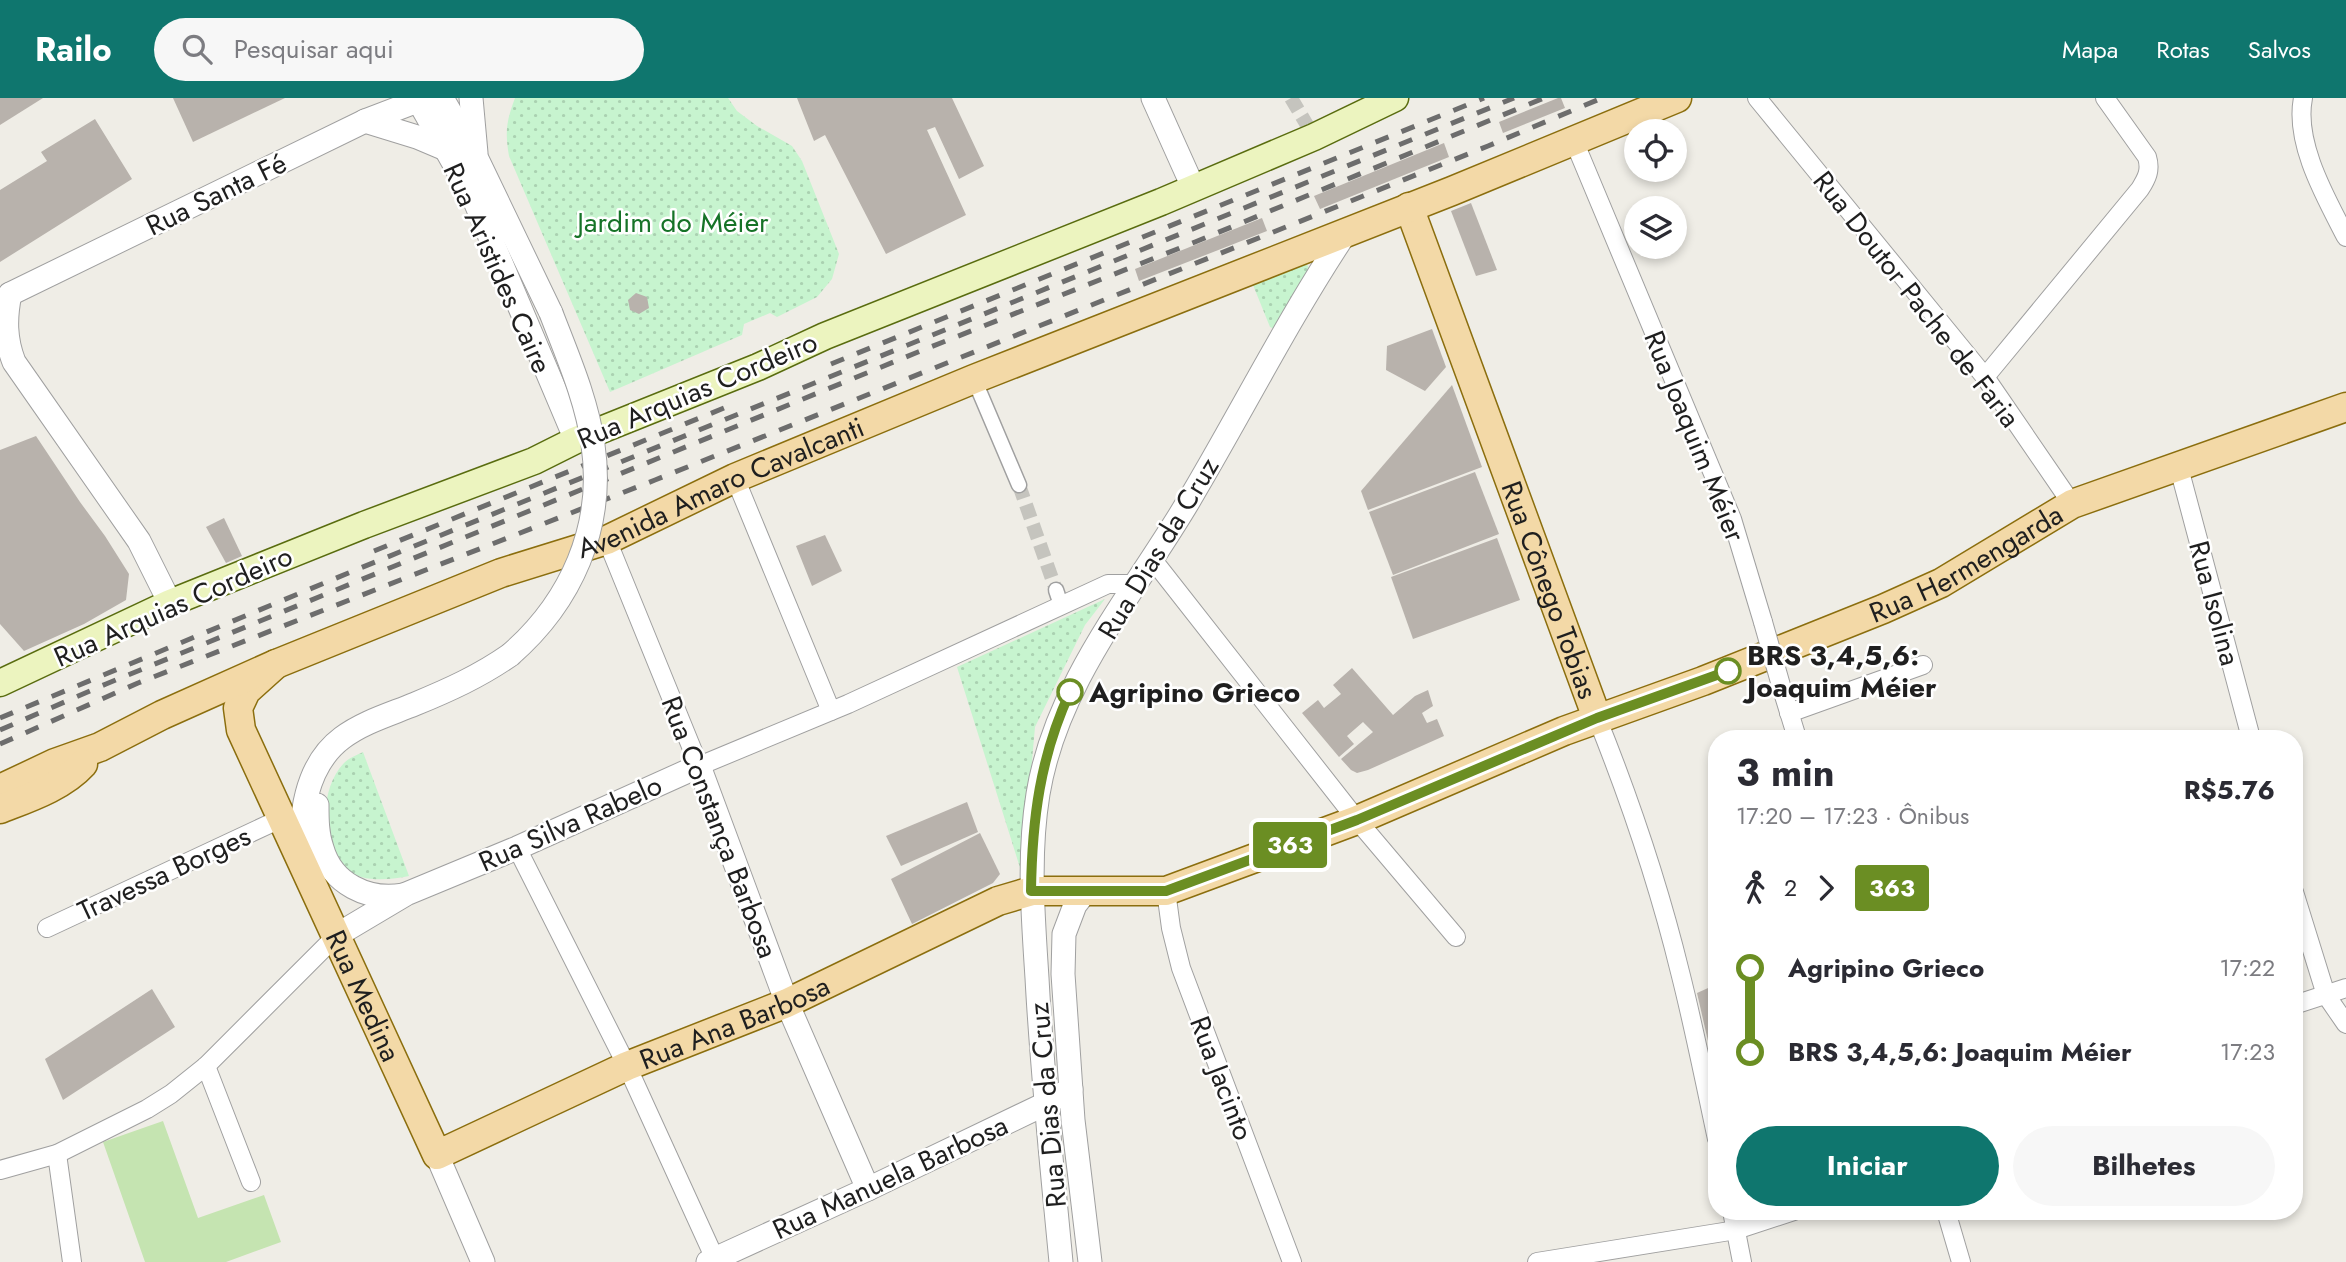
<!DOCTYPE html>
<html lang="pt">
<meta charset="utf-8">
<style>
body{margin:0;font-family:Jost,sans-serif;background:#f7f7f7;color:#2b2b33;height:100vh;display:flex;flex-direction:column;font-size:26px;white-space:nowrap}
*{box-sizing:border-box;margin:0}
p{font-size:23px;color:#7c7c81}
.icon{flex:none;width:38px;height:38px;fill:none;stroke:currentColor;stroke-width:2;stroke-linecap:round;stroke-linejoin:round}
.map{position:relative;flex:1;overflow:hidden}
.side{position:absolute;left:1708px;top:632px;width:595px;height:490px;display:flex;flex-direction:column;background:#fff;border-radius:28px;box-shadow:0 4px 10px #0003}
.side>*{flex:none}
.badge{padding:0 14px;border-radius:5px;font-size:24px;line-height:46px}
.controls{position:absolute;left:1624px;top:21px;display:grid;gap:14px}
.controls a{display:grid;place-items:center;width:63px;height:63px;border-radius:50%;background:#fff;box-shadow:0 4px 10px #0003;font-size:35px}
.map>.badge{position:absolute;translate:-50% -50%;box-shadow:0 0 0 4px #fff}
.legs{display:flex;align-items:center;gap:10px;height:77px;padding:0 28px;font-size:23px}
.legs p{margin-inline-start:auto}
.overview{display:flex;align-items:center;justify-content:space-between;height:119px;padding:0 28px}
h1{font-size:38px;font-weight:700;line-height:52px}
.button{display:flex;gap:14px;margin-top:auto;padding:14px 28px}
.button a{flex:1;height:80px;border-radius:42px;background:#0f766e;color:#fff;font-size:28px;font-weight:700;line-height:80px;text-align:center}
.button a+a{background:#f7f7f7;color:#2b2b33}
ul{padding:0 28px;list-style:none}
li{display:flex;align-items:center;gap:24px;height:84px;font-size:26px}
li i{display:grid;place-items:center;width:10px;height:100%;margin:0 9px;background:currentColor}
li i::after{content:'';width:18px;height:18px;margin:-9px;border:5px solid;border-radius:50%;background:#fff}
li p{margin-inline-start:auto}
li:first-child i{background:linear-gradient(#0000 50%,currentColor 0)}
li:last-child i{background:linear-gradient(currentColor 50%,#0000 0)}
header{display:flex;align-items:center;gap:42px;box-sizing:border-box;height:98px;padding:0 35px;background:#0f766e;color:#fff}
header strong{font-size:33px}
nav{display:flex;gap:38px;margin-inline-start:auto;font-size:24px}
.search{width:490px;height:63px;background:#f7f7f7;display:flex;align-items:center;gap:18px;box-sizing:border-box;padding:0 24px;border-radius:38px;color:#7c7c81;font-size:26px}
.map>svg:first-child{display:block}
</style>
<header>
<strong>Railo</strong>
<div class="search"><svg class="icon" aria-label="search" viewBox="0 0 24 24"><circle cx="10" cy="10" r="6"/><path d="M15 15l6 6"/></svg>Pesquisar aqui</div>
<nav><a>Mapa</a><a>Rotas</a><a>Salvos</a></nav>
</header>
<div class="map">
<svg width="2346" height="1164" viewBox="0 0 2346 1164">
<defs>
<pattern id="park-dots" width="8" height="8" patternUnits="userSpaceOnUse" patternTransform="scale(1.75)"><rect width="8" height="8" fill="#c7f4cf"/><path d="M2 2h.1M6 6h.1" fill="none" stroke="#aad1b1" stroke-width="1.8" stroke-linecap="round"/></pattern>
</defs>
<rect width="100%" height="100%" fill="#efede6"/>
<!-- grass -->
<path fill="#c5e4b1" d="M163 1023 198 1120 264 1097 281 1144 226 1164H145L103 1044Z"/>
<!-- park -->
<g fill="url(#park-dots)">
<path d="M515 0H728L737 13 757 28 792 48 802 63 839 156 832 181 817 199 777 219 770 215 744 226 742 237 610 294 509 58C505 34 506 24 515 0Z"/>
<path d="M1302 166 1307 167 1310 171 1279 233 1270 229 1253 187Z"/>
<path d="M1105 501 1085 527 1035 629 1022 776 957 569Z"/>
<path d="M363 654 409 778C391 782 361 785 346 771 319 746 319 691 344 665 349 660 357 657 363 654Z"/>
</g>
<!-- building -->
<g fill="#b8b2ac">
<path d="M0 0H43L0 27Z"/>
<path d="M173 0H285L193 44Z"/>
<path d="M797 0H952L984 68 959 81 935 29 927 32 966 117 886 156 825 37 814 43Z"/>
<path d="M1558 0H1561L1565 10 1503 35 1499 24Z"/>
<path d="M95 21 132 81 0 164V92L47 63 41 54Z"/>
<path d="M1444 45 1449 59 1320 111 1314 98Z"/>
<path d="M1471 105 1497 172 1476 178 1451 113Z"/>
<path d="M1262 120 1267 133 1139 183 1135 171Z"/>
<path d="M636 195 647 199 649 210 639 216 630 212 628 202Z"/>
<path d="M1432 231 1446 269 1425 293 1386 272 1387 248Z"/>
<path d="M1452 287 1482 369 1368 412 1361 393Z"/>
<path d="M36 338 80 404 105 438 129 476 126 502 84 526 24 553 0 526V352Z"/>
<path d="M1475 374 1499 436 1393 477 1369 414Z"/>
<path d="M224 420 242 458 226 465 206 429Z"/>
<path d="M825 437 842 473 812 488 796 448Z"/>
<path d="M1497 440 1520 502 1413 541 1391 479Z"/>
<path d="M1352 570 1393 617 1415 598 1428 592 1433 608 1422 615 1427 625 1437 621 1444 638 1368 672 1357 675 1351 672 1341 661 1373 634 1363 624 1347 638 1354 646 1339 659 1302 615 1318 602 1324 610 1341 596 1333 587Z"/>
<path d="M967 704 978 734 901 768 886 738Z"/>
<path d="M980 735 1000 776 993 785 912 826 891 781Z"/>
<path d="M1717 886V978H1716L1697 895Z"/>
<path d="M152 891 175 929 63 1002 45 961Z"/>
</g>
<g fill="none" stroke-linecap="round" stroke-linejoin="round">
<!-- pedestrian-tunnel -->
<g stroke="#c5c4be" stroke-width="14" stroke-dasharray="14 7" stroke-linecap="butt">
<path d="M1291 0 1307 27"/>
<path d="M1019 387 1056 492"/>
</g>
<!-- pedestrian casing -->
<g stroke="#a0a0a0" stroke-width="17">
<g id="pedestrian">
<path d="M974 281 1019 387"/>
<path d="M1056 492 1061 507"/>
</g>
</g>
<!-- minor casing -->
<g stroke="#a0a0a0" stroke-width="20">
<g id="minor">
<path d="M1757 0 1985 279 2072 406"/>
<path d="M2303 0C2294 45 2326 100 2346 139"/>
<path d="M1574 43 1732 421 1763 524"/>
<path d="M1985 279 2140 91C2147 80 2151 72 2147 59L2105 0"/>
<path d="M2179 370 2251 640"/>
<path d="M735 380 831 613"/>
<path d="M607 442 699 668 848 606 1108 486H1137"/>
<path d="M1153 462 1357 722 1456 839"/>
<path d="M1782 591 1797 640"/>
<path d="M1789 615 1923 567"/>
<path d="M1597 620C1630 702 1659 788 1680 874 1694 929 1705 985 1717 1041"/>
<path d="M517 750 627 968 715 1161"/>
<path d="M1166 793 1171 830 1181 870 1292 1164"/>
<path d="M2294 794 2326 897 2346 926"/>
<path d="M47 830 280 721"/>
<path d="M2294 907 2346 890"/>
<path d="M206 968 251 1084"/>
<path d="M57 1056 72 1164"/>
<path d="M0 1072 57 1056 147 1011 171 996 206 968 337 837"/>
<path d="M1732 1113 1742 1164"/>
<path d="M1946 1113 1961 1164"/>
<path d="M1537 1164 1736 1132 1794 1113"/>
</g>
</g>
<!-- tertiary casing -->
<g stroke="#a0a0a0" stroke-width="25">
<g id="tertiary">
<path d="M417 0 474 101 576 342"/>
<path d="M442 0 477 61 551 215"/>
<path d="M471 0 476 55"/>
<path d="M1153 0 1193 89"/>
<path d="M365 23 417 39 443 50"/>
<path d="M10 196 365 23 425 0"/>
<path d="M10 196C5 220 5 241 14 264L139 443 170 505"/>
<path d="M317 707C317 721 317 736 322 750 332 786 368 803 403 797"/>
<path d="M306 762C296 721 307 666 342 640 363 624 391 616 415 606 449 592 480 578 510 557"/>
<path d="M1086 793 1075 807 1064 836 1063 876 1073 1022 1090 1164"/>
<path d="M337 837 406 796 517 750 699 668 787 905 868 1091"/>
<path d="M437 1057 483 1164"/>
<path d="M708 1164 868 1091 1045 1006 1071 991"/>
<path d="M1061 1164C1052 1069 1042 975 1037 880 1033 818 1028 757 1038 696 1056 586 1132 498 1188 404 1241 315 1288 221 1346 134"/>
</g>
</g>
<!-- secondary casing -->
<g stroke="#596c0f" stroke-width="29">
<path id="secondary" d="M0 585 170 505 364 427 534 363 576 342 758 269 825 238 1161 104 1314 39 1395 0"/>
</g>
<!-- primary casing -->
<g stroke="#8b6e0e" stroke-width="31">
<g id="primary">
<path id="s1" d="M1409 109 1597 620"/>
<path id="s2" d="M276 566 246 593 238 610 241 632 437 1057 627 968 787 905 998 803 1032 793H1166L1357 722 1564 633 1703 583 1883 511 1941 485 2072 406 2346 309"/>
<path id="s3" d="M0 691 55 665 100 649 162 617 276 566 501 475 607 442 735 380 974 281 1452 93 1677 0"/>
<path d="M0 711C28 700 62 689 83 666"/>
</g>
</g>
<!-- pedestrian -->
<use href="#pedestrian" stroke="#fff" stroke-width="14"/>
<!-- minor -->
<use href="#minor" stroke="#fff" stroke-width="18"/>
<!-- tertiary -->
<use href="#tertiary" stroke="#fff" stroke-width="23"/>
<!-- secondary -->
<use href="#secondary" stroke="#ecf4bf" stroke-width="26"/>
<!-- primary -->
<use href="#primary" stroke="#f3d9a7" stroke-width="28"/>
<!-- rail -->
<g stroke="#6d6d6d" stroke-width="5" stroke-dasharray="14 14" stroke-linecap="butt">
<path d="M831 266 1484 0"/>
<path d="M374 453 724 310"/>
<path d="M0 620 358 471 1514 0"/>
<path d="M0 632 106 586 918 254 1195 144 1544 0"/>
<path d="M0 646 138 585 655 382 1488 48 1602 0"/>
</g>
<!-- minor-bridge casing -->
<g stroke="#a0a0a0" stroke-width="20" stroke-linecap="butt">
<path id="minor-bridge" d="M1763 524 1782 591"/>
</g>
<!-- tertiary-bridge casing -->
<g stroke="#a0a0a0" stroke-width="25" stroke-linecap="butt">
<path id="tertiary-bridge" d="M510 557C571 504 605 429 593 347 587 302 567 257 551 215"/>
</g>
<!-- minor-bridge -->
<use href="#minor-bridge" stroke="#fff" stroke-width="18"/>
<!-- tertiary-bridge -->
<use href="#tertiary-bridge" stroke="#fff" stroke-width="23"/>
</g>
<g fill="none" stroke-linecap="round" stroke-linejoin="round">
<!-- line-1 casing -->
<g stroke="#fff" stroke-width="16">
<path id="line-1" d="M1070 594C1040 659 1032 722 1031 793H1166L1357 722 1597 620 1728 573"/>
</g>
<!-- line-1 -->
<use href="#line-1" stroke="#6b8e23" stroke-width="10"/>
</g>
<!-- markers -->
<g fill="#fff" stroke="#6b8e23" stroke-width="3.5">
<circle cx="1728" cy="573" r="12"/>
<circle cx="1070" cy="594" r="12"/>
</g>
<g text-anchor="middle" stroke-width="5" stroke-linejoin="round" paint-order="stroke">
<!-- street labels -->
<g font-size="28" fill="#1f1f1f" stroke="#fff">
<text transform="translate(216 96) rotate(-26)" y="10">Rua Santa Fé</text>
<text transform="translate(498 170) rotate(66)" y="10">Rua Aristides Caire</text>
<text transform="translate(1917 201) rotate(52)" y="10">Rua Doutor Pache de Faria</text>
<text transform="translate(697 292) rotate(-23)" y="10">Rua Arquias Cordeiro</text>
<text transform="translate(1695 338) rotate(68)" y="10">Rua Joaquim Méier</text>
<text dy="10" stroke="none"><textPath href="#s3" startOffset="782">Avenida Amaro Cavalcanti</textPath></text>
<text transform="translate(1158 450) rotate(-59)" y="10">Rua Dias da Cruz</text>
<text dy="10" stroke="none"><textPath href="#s2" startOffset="2200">Rua Hermengarda</textPath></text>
<text dy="10" stroke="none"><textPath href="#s1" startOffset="408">Rua Cônego Tobias</textPath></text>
<text transform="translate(2215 505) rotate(75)" y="10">Rua Isolina</text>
<text transform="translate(173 508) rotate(-24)" y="10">Rua Arquias Cordeiro</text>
<text transform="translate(570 725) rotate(-24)" y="10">Rua Silva Rabelo</text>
<text transform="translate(720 729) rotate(69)" y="10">Rua Constança Barbosa</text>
<text transform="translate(164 775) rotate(-25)" y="10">Travessa Borges</text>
<text dy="10" stroke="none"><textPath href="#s2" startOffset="374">Rua Medina</textPath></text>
<text dy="10" stroke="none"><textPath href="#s2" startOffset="875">Rua Ana Barbosa</textPath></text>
<text transform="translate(1222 980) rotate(69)" y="10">Rua Jacinto</text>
<text transform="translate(1047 1007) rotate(-95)" y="10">Rua Dias da Cruz</text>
<text transform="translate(890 1079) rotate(-25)" y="10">Rua Manuela Barbosa</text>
</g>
<!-- park labels -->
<g font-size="28" fill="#167327" stroke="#fff">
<text x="673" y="134">Jardim do Méier</text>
</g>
<!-- stop labels -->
<g font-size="28" font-weight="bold" fill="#1f1f1f" stroke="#fff" text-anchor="start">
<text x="1747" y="567">BRS 3,4,5,6:<tspan x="1747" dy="32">Joaquim Méier</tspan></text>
<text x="1089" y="604">Agripino Grieco</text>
</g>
</g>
</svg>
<div class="controls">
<a><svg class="icon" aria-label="locate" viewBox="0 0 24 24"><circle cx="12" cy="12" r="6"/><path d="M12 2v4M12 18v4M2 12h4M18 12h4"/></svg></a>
<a><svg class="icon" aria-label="layers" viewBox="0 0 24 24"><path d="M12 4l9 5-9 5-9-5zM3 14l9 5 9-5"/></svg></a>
</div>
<b class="badge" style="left:1290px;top:747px;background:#6b8e23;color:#fff">363</b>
<section class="side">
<div class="overview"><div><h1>3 min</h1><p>17:20 – 17:23 · Ônibus</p></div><b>R$5.76</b></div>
<div class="legs"><svg class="icon" aria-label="walk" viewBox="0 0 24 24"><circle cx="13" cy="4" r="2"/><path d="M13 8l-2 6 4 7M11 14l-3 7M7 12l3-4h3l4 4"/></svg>2<svg class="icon" aria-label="forward" viewBox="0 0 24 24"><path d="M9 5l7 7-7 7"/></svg><b class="badge" style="background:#6b8e23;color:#fff">363</b></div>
<ul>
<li><i style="color:#6b8e23"></i><b>Agripino Grieco</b><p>17:22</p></li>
<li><i style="color:#6b8e23"></i><b>BRS 3,4,5,6: Joaquim Méier</b><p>17:23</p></li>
</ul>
<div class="button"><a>Iniciar</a><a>Bilhetes</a></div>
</section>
</div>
